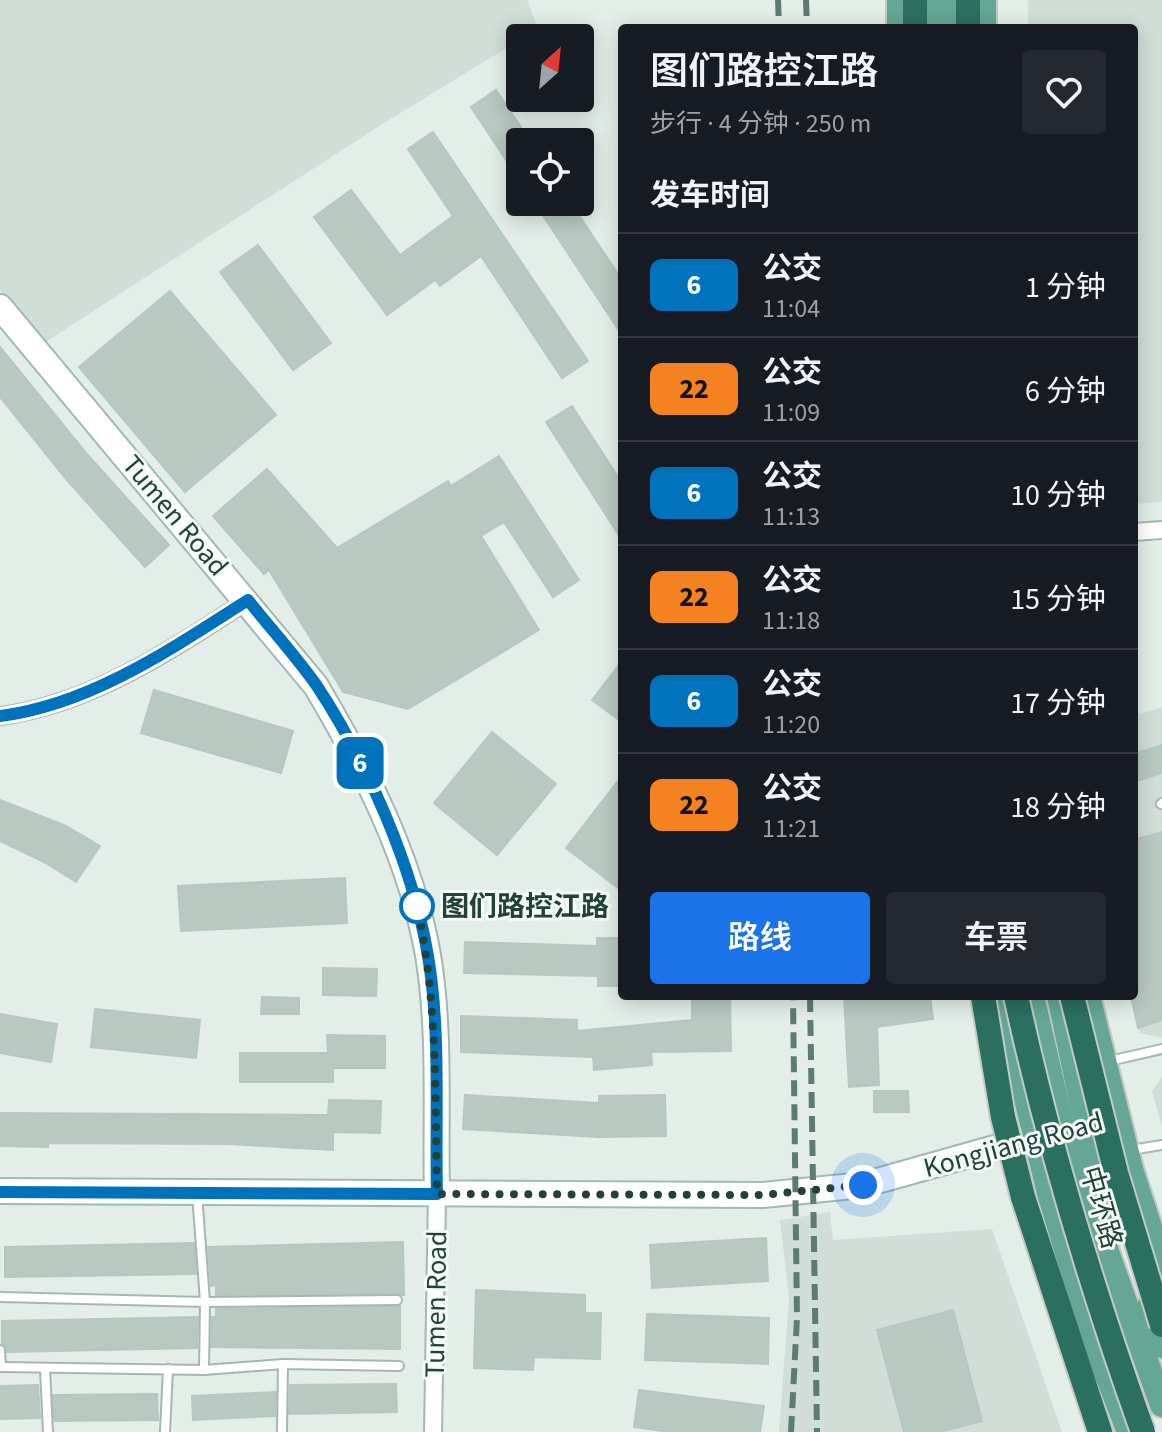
<!DOCTYPE html>
<html lang="zh">
<meta charset="utf-8">
<style>
body{margin:0;font-family:"Source Sans 3","Noto Sans SC",sans-serif;background:#242831;color:#f1f3f6;height:100vh;display:flex;flex-direction:column;font-size:30px;white-space:nowrap}
*{box-sizing:border-box;margin:0}
p{font-size:26px;color:#9ea1a6}
.icon{flex:none;width:44px;height:44px;fill:none;stroke:currentColor;stroke-width:2;stroke-linecap:round;stroke-linejoin:round}
.map{position:relative;flex:1;overflow:hidden}
.side{position:absolute;left:618px;top:24px;width:520px;height:976px;display:flex;flex-direction:column;background:#171b24;border-radius:8px;box-shadow:0 4px 20px #0003}
.side>*{flex:none}
.badge{padding:0 16px;border-radius:12px;font-size:28px;line-height:52px}
.needle{width:52px;rotate:27deg}
.controls{position:absolute;left:506px;top:24px;display:grid;gap:16px}
.controls a{display:grid;place-items:center;width:88px;height:88px;border-radius:8px;background:#171b24;box-shadow:0 4px 20px #0003;font-size:40px}
.you{position:absolute;width:40px;height:40px;margin:-20px;border:6px solid #fff;border-radius:50%;background:#1a73e8;box-shadow:0 0 0 12px #1a73e833}
.map>.badge{position:absolute;translate:-50% -50%;box-shadow:0 0 0 4px #fff}
h2{padding:0 32px;font-size:30px;line-height:72px}
.round{display:grid;place-items:center;flex:none;width:84px;height:84px;border-radius:8px;background:#242831}
.overview{display:flex;align-items:center;justify-content:space-between;height:136px;padding:0 32px}
h1{font-size:38px;font-weight:600;line-height:60px}
.action{display:flex;gap:16px;margin-top:auto;padding:16px 32px}
.action a{flex:1;height:92px;border-radius:8px;background:#1a73e8;color:#fff;font-size:32px;font-weight:600;line-height:92px;text-align:center}
.action a+a{background:#242831;color:#f1f3f6}
ul{padding:0;list-style:none}
li{display:flex;align-items:center;gap:24px;height:104px;padding:0 32px;border-top:2px solid #363941}
li div{flex:1}
li b{display:block;font-size:30px}
li em{font-style:normal}
li .badge{min-width:88px;font-weight:700;text-align:center}
.map>svg:first-child{display:block}
</style>
<div class="map">
<svg width="1162" height="1432" viewBox="0 0 1162 1432">
<rect width="100%" height="100%" fill="#e3eee9"/>
<!-- built -->
<g fill="#d1ded8">
<path d="M0 0H527L538 29 384 123 44 343 0 290Z"/>
<path d="M1028 0H1162V502L1134 504V28H1028Z"/>
<path d="M1162 707V1038L1140 1033 1131 996H1134V716Z"/>
<path d="M1162 1077V1127L1152 1091Z"/>
<path d="M830 1212 833 1240 992 1229 1062 1432H779L789 1298 780 1220Z"/>
</g>
<!-- building -->
<g fill="#b8c9c2" stroke="#b5c8c0" stroke-width="2">
<path d="M496 90 531 142H520V181L471 107Z"/>
<path d="M433 132 588 361 562 378 481 256 440 286 435 280 387 315 314 217 351 190 400 255 453 216 408 149Z"/>
<path d="M534 202H570L622 280V335Z"/>
<path d="M258 245 331 343 293 370 220 272Z"/>
<path d="M170 291 276 415 185 492 79 367Z"/>
<path d="M0 347 86 453 169 545 145 567 66 479 0 397Z"/>
<path d="M572 406 622 483V540L546 422Z"/>
<path d="M499 456 579 580 553 597 504 522 481 536 539 630 408 709 343 692 269 570 264 574 213 516 267 469 337 548 448 481 451 486Z"/>
<path d="M622 661V722L592 700Z"/>
<path d="M154 690 293 731 281 773 141 733Z"/>
<path d="M492 732 556 784 497 855 434 803Z"/>
<path d="M1162 745V773L1134 782V754Z"/>
<path d="M622 776V891L566 848Z"/>
<path d="M0 800 66 826 100 846 76 882 46 863 0 841Z"/>
<path d="M1162 832V1020L1138 1028 1131 996H1134V840Z"/>
<path d="M345 878 347 923 181 931 178 886Z"/>
<path d="M597 938H622V986H598V976L464 973 465 942 597 946Z"/>
<path d="M323 968 377 969 376 996 323 995Z"/>
<path d="M692 996H730L731 1051 651 1052 652 1065 594 1070 593 1057 461 1052V1016L577 1020V1031L692 1020Z"/>
<path d="M844 996H930L933 1019 877 1027 879 1085 849 1087Z"/>
<path d="M262 997 299 998V1014H261Z"/>
<path d="M95 1009 200 1020 196 1058 91 1047Z"/>
<path d="M0 1014 57 1024 51 1062 0 1053Z"/>
<path d="M327 1035 385 1036V1068H333V1082H240V1053H328Z"/>
<path d="M874 1091H908L909 1112H874Z"/>
<path d="M465 1095 599 1103V1096L665 1095 666 1136 599 1137 463 1129Z"/>
<path d="M329 1100 381 1101 380 1133 333 1132V1150L230 1144 48 1143V1147L0 1146V1113L328 1115Z"/>
<path d="M766 1238 768 1281 652 1288 650 1245Z"/>
<path d="M403 1242 404 1295H216V1285L211 1286 208 1247Z"/>
<path d="M194 1243 196 1274 5 1277V1247Z"/>
<path d="M476 1290 585 1295V1313H601L600 1359 534 1357 533 1370 474 1368Z"/>
<path d="M400 1306V1349L211 1347 212 1317H216V1309Z"/>
<path d="M953 1310 982 1421 939 1432H904L877 1330Z"/>
<path d="M647 1314 769 1318 768 1364 645 1360Z"/>
<path d="M198 1317 197 1348 7 1352 2 1344V1321Z"/>
<path d="M396 1384 397 1412 289 1414 290 1385Z"/>
<path d="M38 1385 40 1418 0 1419V1386Z"/>
<path d="M639 1390 764 1406 760 1432H669L634 1427Z"/>
<path d="M276 1392 275 1416 193 1420 192 1396Z"/>
<path d="M157 1394 158 1420 55 1421 54 1418 53 1395Z"/>
</g>
<g fill="none" stroke-linecap="round" stroke-linejoin="round">
<!-- lane casing -->
<g stroke="#a5b7b0" stroke-width="12">
<g id="lane">
<path d="M1161 804 1162 803"/>
<path d="M1109 1061 1162 1049"/>
<path d="M1131 1150 1162 1145"/>
<path d="M197 1193 205 1302 204 1370"/>
<path d="M0 1297 205 1302 397 1300"/>
<path d="M0 1350 1 1367"/>
<path d="M0 1367 204 1370 283 1364 399 1366"/>
<path d="M45 1368 48 1432"/>
<path d="M165 1432 168 1369"/>
<path d="M282 1432 283 1364"/>
</g>
</g>
<!-- street casing -->
<g stroke="#a5b7b0" stroke-width="20">
<g id="street">
<path d="M1134 532 1162 530"/>
<path d="M0 716C90 705 173 649 248 600"/>
<path d="M433 1432 437 1194"/>
</g>
</g>
<!-- secondary casing -->
<g stroke="#a1bab1" stroke-width="28">
<g id="secondary">
<path d="M0 307 316 686C365 769 411 859 428 955 441 1033 435 1116 437 1194"/>
<path d="M0 1191 763 1195 863 1185 1030 1138"/>
</g>
</g>
<!-- primary casing -->
<g stroke="#c1cac7" stroke-width="28">
<g id="primary">
<path d="M899 0V28"/>
<path d="M931 0V28"/>
<path d="M955 0V28"/>
<path d="M984 0V28"/>
<path d="M1001 996 1049 1193 1094 1342 1129 1432"/>
<path d="M1032 996 1063 1129 1162 1405"/>
<path d="M1059 996 1086 1124 1120 1223"/>
<path d="M1088 996 1131 1169 1162 1264"/>
<path d="M1149 1307 1162 1346"/>
</g>
</g>
<!-- highway casing -->
<g stroke="#c1cac7" stroke-width="28">
<g id="highway">
<path d="M915 0V28"/>
<path d="M968 0V28"/>
<path d="M1023 1197 1100 1432"/>
</g>
</g>
<!-- lane -->
<use href="#lane" stroke="#fff" stroke-width="8"/>
<!-- street -->
<use href="#street" stroke="#fff" stroke-width="16"/>
<!-- secondary -->
<use href="#secondary" stroke="#fff" stroke-width="24"/>
<!-- primary -->
<use href="#primary" stroke="#65a695" stroke-width="24"/>
<!-- highway -->
<use href="#highway" stroke="#2b6f61" stroke-width="24"/>
<!-- rail -->
<g stroke="#5c7c73" stroke-width="6" stroke-dasharray="16 8" stroke-linecap="butt">
<path d="M778 0 779 28"/>
<path d="M806 0 807 28"/>
<path d="M810 996 817 1432"/>
<path d="M791 1432 797 1318 793 996"/>
</g>
<!-- highway-bridge casing -->
<g stroke="#c1cac7" stroke-width="28" stroke-linecap="butt">
<g id="highway-bridge">
<path d="M983 996 1003 1117 1023 1197"/>
<path d="M1016 996C1048 1144 1092 1289 1143 1432"/>
<path d="M1072 996 1116 1173 1162 1325"/>
</g>
</g>
<!-- highway-bridge -->
<use href="#highway-bridge" stroke="#2b6f61" stroke-width="24"/>
</g>
<g fill="none" stroke-linecap="round" stroke-linejoin="round">
<!-- line casing -->
<g stroke="#fff" stroke-width="18">
<path id="line" d="M0 716C90 705 173 648 248 600 271 629 296 656 317 686 367 762 413 866 428 956 441 1033 435 1116 437 1194L0 1192"/>
</g>
<!-- line -->
<use href="#line" stroke="#0072bc" stroke-width="12"/>
<!-- walk -->
<path stroke="#224138" stroke-width="8" stroke-dasharray="0 14.4" d="M417 906 416 902C438 998 435 1096 437 1194L763 1195 863 1185"/>
</g>
<!-- markers -->
<circle fill="#fff" stroke="#0072bc" stroke-width="4" cx="417" cy="906" r="16"/>
<g text-anchor="middle" stroke-width="6" stroke-linejoin="round" paint-order="stroke">
<!-- street labels -->
<g font-size="28" fill="#224138" stroke="#f4faf7">
<text transform="translate(176 515) rotate(50)" y="10">Tumen Road</text>
<text transform="translate(1013 1144) rotate(-15)" y="10">Kongjiang Road</text>
<text transform="translate(1102 1207) rotate(74)" y="10">中环路</text>
<text transform="translate(435 1304) rotate(-89)" y="10">Tumen Road</text>
</g>
<!-- stop labels -->
<g font-size="28" font-weight="bold" fill="#224138" stroke="#f4faf7" text-anchor="start">
<text x="441" y="916">图们路控江路</text>
</g>
</g>
</svg>
<div class="controls">
<a><svg class="needle" viewBox="-14 -14 28 28"><path d="M0-13l5 13h-10z" fill="#e53935"/><path d="M0 13l5-13h-10z" fill="#9ea1a6"/></svg></a>
<a><svg class="icon" aria-label="locate" viewBox="0 0 24 24"><circle cx="12" cy="12" r="6"/><path d="M12 2v4M12 18v4M2 12h4M18 12h4"/></svg></a>
</div>
<div class="you" style="left:863px;top:1185px"></div>
<b class="badge" style="left:360px;top:763px;background:#0072bc;color:#fff">6</b>
<section class="side">
<div class="overview"><div><h1>图们路控江路</h1><p>步行 · 4 分钟 · 250 m</p></div><a class="round"><svg class="icon" aria-label="heart" viewBox="0 0 24 24"><path d="M12 20l-8-8c-3-5 5-10 8-4 3-6 11-1 8 4z"/></svg></a></div>
<h2>发车时间</h2>
<ul>
<li><span class="badge" style="background:#0072bc;color:#fff">6</span><div><b>公交</b><p>11:04</p></div><em>1 分钟</em></li>
<li><span class="badge" style="background:#f58220;color:#111">22</span><div><b>公交</b><p>11:09</p></div><em>6 分钟</em></li>
<li><span class="badge" style="background:#0072bc;color:#fff">6</span><div><b>公交</b><p>11:13</p></div><em>10 分钟</em></li>
<li><span class="badge" style="background:#f58220;color:#111">22</span><div><b>公交</b><p>11:18</p></div><em>15 分钟</em></li>
<li><span class="badge" style="background:#0072bc;color:#fff">6</span><div><b>公交</b><p>11:20</p></div><em>17 分钟</em></li>
<li><span class="badge" style="background:#f58220;color:#111">22</span><div><b>公交</b><p>11:21</p></div><em>18 分钟</em></li>
</ul>
<div class="action"><a>路线</a><a>车票</a></div>
</section>
</div>
